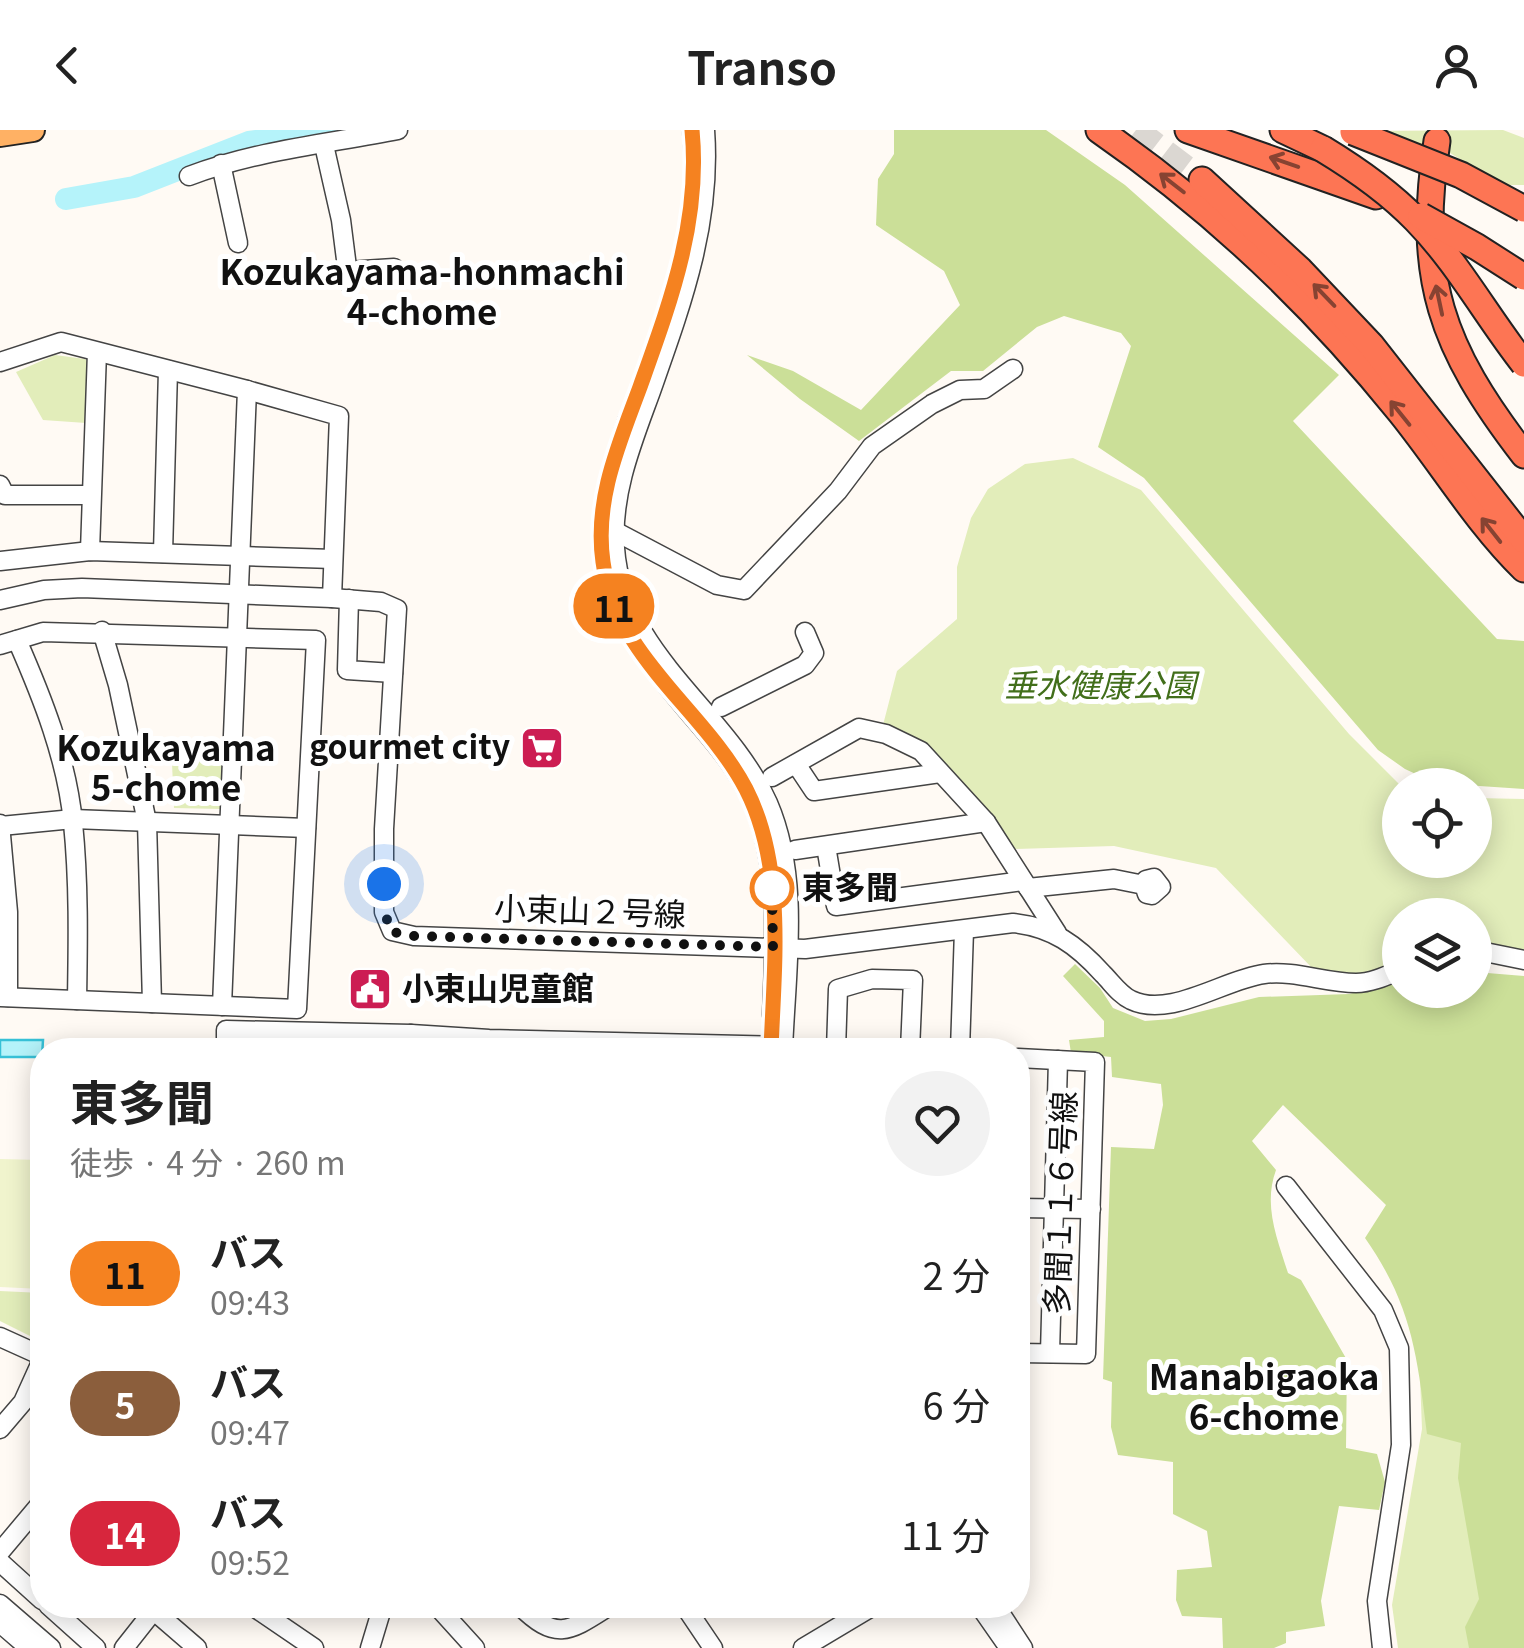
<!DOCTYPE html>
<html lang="ja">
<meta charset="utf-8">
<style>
body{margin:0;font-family:Georgia,"Noto Sans JP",serif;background:#f2f2f2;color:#222;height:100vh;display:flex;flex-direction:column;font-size:38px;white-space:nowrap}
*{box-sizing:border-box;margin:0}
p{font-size:32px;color:#767676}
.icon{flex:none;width:55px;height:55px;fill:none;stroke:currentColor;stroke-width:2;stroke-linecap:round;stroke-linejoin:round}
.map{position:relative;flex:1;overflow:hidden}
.side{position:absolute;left:30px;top:908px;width:1000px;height:580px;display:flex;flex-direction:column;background:#fff;border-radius:40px;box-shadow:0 5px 25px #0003}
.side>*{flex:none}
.badge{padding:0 20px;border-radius:32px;font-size:35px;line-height:65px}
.fabs{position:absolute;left:1382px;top:638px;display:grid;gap:20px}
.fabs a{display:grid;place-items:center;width:110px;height:110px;border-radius:50%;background:#fff;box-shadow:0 5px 25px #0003;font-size:50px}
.you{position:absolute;width:50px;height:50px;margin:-25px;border:8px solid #fff;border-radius:50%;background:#1a73e8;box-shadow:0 0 0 15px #1a73e833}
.map>.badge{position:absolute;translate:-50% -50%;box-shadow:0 0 0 5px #fff}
.round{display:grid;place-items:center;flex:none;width:105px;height:105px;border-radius:52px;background:#f2f2f2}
.summary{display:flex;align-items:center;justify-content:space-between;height:170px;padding:0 40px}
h1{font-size:48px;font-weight:700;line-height:75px}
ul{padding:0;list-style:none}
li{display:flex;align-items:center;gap:30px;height:130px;padding:0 40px}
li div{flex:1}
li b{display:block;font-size:38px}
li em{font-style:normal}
li .badge{min-width:110px;font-weight:700;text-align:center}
header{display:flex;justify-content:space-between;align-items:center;height:130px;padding:0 40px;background:#fff;font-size:45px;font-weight:700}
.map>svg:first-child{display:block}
</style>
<header><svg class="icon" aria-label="back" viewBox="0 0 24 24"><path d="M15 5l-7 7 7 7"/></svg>Transo<svg class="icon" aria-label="person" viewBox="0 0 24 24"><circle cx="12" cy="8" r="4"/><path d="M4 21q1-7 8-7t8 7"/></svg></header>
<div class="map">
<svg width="1524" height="1518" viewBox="0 0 1524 1518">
<rect width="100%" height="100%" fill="#fffaf4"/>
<!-- green -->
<g fill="#e2edba">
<path d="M1503 0 1524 8V55H1502L1450 23 1375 1Z"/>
<path d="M55 225 85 229 90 235 86 293 43 290 16 242Z"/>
<path d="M1073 328 1141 360 1349 604 1400 655V730H1475V668L1524 669V821L1475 813V785H1400V832L1370 844 1348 848 1313 839 1216 738 1114 716 1013 719 982 673 927 618 883 595 897 541 957 489V437L971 388 988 359 1025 334Z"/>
<path d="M223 609 221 679 174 678 171 611Z"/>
<path d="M1524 1022V1518H1398L1392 1475 1422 1299 1419 1222Z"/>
<path d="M0 1161 42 1163V1212L0 1191Z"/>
</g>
<!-- forest -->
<g fill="#cbdf98">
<path d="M894 0H1046L1125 55 1339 245 1293 291 1497 509 1524 511V659L1435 653 1405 639 1378 620 1144 348 1098 317 1131 216 1121 203 1064 186 1037 197 983 241H951L859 311 800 269 747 225 793 241 861 280 960 175 944 141 876 95 878 49 894 24Z"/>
<path d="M1075 834 1100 858 1113 878 1145 891 1171 889 1259 867 1349 864 1400 851V860H1475V842L1524 846V1518H1469L1465 1497 1479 1469 1458 1348 1461 1313 1427 1304C1417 1225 1412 1175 1365 1108L1386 1075 1283 975 1252 1011 1276 1040C1263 1075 1277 1108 1288 1143L1301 1150 1347 1230 1346 1318 1377 1324 1385 1352 1379 1380 1339 1376 1321 1471 1325 1496 1286 1502V1513L1274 1518H1223L1222 1488 1182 1486 1176 1470 1177 1440 1212 1437 1207 1401 1173 1384V1332L1118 1325 1111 1297 1112 1252 1103 1249 1111 1017 1154 1019 1163 975 1161 954 1112 947 1111 927 1071 923 1069 910 1104 907V891L1063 846Z"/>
</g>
<!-- pitch -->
<path fill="#f0f4cd" d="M0 1029 42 1030V1159L0 1157Z"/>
<!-- water -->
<path fill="#b5f3fa" stroke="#37c1d7" stroke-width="2.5" d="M0 910H43L42 927H0Z"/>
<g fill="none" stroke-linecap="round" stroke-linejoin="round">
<!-- river -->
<path stroke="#b5f3fa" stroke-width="22" d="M66 69 134 57 249 12 332 0"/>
<!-- highway-tunnel -->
<path stroke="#dbd7d2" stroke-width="25" stroke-dasharray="25 12" stroke-linecap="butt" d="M1136 0 1202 50"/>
<!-- minor casing -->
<g stroke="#444" stroke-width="21">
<g id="minor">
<path d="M705 0C712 94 681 176 650 264 632 313 611 364 615 418 622 525 727 581 768 673 801 749 786 839 783 920"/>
<path d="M324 15 341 90 349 153"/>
<path d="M221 34 238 113"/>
<path d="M189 46C258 20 326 14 398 0"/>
<path d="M348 141 394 138"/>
<path d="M664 189C685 127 699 66 692 0"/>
<path d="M0 232 61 212 247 260 222 876"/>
<path d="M247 260 339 286 332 468"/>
<path d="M628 289C581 422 597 474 687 580 712 609 738 638 753 673 780 738 775 816 772 885"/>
<path d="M0 355 5 365H90"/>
<path d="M607 397 717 455 744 460 838 361 872 316 932 274 960 260 984 259 1013 239"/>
<path d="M90 421 97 222"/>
<path d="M163 423 168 240"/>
<path d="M0 431 90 421 333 429"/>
<path d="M349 469 347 540 393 543"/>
<path d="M0 470 44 460 82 458 332 468 381 472 397 479 384 699V782L392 801 414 806 805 819 1013 793C1052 797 1077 815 1103 844 1112 853 1120 865 1131 870 1170 889 1225 849 1264 844 1295 840 1325 853 1356 853 1371 853 1386 846 1400 840"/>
<path d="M102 501 118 555 147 692 152 873"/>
<path d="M17 510C42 567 67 629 73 693 79 752 78 811 77 870"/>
<path d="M0 515 43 502 316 510 297 879 0 867"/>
<path d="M721 577 805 535 814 523 805 502"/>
<path d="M796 634 814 661 940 643"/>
<path d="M772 647 859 598 886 604 921 621 986 692 1057 803"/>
<path d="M0 694 8 782V867"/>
<path d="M1 696 73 689 306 698"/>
<path d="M826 716 836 776 1023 751"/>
<path d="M795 720 986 692"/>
<path d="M1028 758 1114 749 1144 755 1146 750 1154 748 1161 757 1152 765 1147 764 1144 755"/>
<path d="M1475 820 1524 830"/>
<path d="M226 920V900L411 904"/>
<path d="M413 920 411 904 489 909 783 916"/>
<path d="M836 920 838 859 872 849 913 850 910 920"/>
<path d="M960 920 964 800"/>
<path d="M1018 928 1095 932 1086 1224 1018 1223"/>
<path d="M1286 1056 1383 1180 1399 1218 1401 1315 1377 1471 1382 1518"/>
<path d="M1018 1078 1091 1079"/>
<path d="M0 1207 42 1226"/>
<path d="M1050 1223 1058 930"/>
<path d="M0 1299 23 1272 42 1230"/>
<path d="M0 1422 42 1372"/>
<path d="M0 1432 42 1470"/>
<path d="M0 1474 51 1518"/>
<path d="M48 1475 96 1518"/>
<path d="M251 1475 314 1518"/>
<path d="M436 1475 475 1518"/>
<path d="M519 1475C557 1513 570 1501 611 1475"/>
<path d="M684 1475 713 1518"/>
<path d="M979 1475 1009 1518"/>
<path d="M995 1475 1023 1518"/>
<path d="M153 1480 197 1518"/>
<path d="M0 1493 29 1518"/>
<path d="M124 1518 158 1475"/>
<path d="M370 1518 383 1475"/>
<path d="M803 1518 875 1475"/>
</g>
</g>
<!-- major casing -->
<g stroke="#222" stroke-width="26">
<path id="major" d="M0 5 33 0"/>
</g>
<!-- highway casing -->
<g stroke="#222" stroke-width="29">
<g id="highway">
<path d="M1099 0C1213 79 1313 174 1400 282 1442 334 1477 393 1524 439"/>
<path d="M1188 0 1376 66"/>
<path d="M1283 0 1323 19"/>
<path d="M1437 11C1416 149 1441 217 1524 325"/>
<path d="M1202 50 1300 140 1371 215 1524 410"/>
</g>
</g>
<!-- minor -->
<use href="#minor" stroke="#fff" stroke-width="18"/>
<!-- major -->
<use href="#major" stroke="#ffb164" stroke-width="22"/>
<!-- highway -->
<use href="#highway" stroke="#fd7554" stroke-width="25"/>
<!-- highway-bridge casing -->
<g stroke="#222" stroke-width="29" stroke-linecap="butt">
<g id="highway-bridge">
<path d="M1353 2 1461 45 1524 79"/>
<path d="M1323 19C1356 39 1389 62 1416 90 1458 133 1487 187 1524 234"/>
<path d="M1421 86 1477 117 1524 147"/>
</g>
</g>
<!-- highway-bridge -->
<use href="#highway-bridge" stroke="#fd7554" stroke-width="25"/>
</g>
<!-- one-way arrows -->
<defs><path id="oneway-shaft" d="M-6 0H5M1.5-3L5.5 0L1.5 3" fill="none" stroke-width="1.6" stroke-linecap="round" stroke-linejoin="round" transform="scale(2.5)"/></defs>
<g stroke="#874332">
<use href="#oneway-shaft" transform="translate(1284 32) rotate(-161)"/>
<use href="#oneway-shaft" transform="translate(1172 53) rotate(-142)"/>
<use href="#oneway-shaft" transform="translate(1324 165) rotate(-134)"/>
<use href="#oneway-shaft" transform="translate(1439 170) rotate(-102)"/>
<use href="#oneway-shaft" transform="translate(1400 283) rotate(-129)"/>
<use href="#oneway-shaft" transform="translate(1491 400) rotate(-128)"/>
</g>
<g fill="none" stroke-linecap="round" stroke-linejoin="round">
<!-- line casing -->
<g stroke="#fff" stroke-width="22">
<path id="line" d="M692 0C701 91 670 173 640 257 619 314 594 370 603 432 616 528 704 579 746 659 786 737 774 836 771 920"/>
</g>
<!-- line -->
<use href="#line" stroke="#f58220" stroke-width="15"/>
<!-- walk -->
<path stroke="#111" stroke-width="10" stroke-dasharray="0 18" d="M384 754V782L392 802 414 806 773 817 772 758"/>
</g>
<!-- icons -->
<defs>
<g id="supermarket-square" transform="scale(2.25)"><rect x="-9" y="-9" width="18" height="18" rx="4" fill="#cc1d53" stroke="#fff"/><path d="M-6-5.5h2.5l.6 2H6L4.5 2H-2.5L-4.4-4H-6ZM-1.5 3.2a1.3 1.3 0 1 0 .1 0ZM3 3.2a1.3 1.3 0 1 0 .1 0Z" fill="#fff"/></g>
<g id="civic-square" transform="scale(2.25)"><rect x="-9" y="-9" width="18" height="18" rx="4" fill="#cc1d53" stroke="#fff"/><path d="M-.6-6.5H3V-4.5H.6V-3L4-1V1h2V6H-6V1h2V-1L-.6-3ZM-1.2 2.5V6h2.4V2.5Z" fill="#fff"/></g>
</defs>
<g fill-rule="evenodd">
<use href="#supermarket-square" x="542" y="618"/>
<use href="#civic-square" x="370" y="859"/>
</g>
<!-- markers -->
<circle fill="#fff" stroke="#f58220" stroke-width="5" cx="772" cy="758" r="20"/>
<g text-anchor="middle" stroke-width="10" stroke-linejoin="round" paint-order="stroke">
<!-- park labels -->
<g font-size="32" font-style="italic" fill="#426f1b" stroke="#fff">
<text x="1100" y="567">垂水健康公園</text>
</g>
<!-- poi labels -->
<g font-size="32" font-weight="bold" fill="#111" stroke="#fff" text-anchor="end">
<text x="510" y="629">gourmet city</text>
<text x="402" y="870" text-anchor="start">小束山児童館</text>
</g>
<!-- stop labels -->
<g font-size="32" font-weight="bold" fill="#111" stroke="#fff" text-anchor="start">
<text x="802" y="769">東多聞</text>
</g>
<!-- street labels -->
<g font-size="32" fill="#111" stroke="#fff">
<text transform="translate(590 782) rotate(2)" y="11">小束山２号線</text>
<text transform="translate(1061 1073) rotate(-88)" y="11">多聞１１６号線</text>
</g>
<!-- neighbourhood labels -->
<g font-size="35" font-weight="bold" fill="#111" stroke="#fff">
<text x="422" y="155">Kozukayama-honmachi<tspan x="422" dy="40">4-chome</tspan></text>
<text x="166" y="631">Kozukayama<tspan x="166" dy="40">5-chome</tspan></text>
<text x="1264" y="1260">Manabigaoka<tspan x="1264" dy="40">6-chome</tspan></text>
</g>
</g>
</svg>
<div class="fabs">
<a><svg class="icon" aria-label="locate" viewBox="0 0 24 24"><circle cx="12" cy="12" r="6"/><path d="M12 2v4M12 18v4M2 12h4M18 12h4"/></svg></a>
<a><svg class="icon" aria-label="layers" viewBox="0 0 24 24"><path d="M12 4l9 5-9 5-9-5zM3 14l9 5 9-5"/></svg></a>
</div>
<div class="you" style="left:384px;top:754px"></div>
<b class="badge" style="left:614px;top:476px;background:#f58220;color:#111">11</b>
<section class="side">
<div class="summary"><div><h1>東多聞</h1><p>徒歩 · 4 分 · 260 m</p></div><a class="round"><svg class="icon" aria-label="heart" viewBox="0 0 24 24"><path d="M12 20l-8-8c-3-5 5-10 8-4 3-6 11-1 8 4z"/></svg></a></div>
<ul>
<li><span class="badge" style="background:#f58220;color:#111">11</span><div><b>バス</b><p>09:43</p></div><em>2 分</em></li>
<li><span class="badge" style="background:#8b5e3c;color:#fff">5</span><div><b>バス</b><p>09:47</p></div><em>6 分</em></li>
<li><span class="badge" style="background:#d7263d;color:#fff">14</span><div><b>バス</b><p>09:52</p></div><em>11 分</em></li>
</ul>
</section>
</div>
